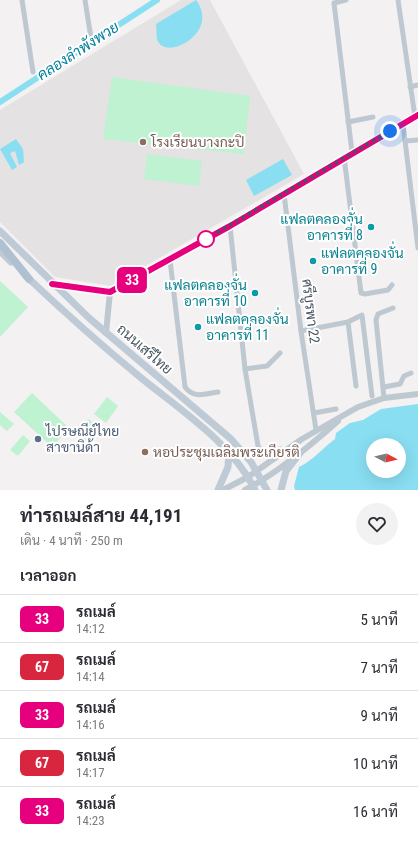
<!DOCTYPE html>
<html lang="th">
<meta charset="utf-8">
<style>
body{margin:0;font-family:"Roboto Condensed",Sarabun,sans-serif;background:#f2f2f3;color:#2b2b33;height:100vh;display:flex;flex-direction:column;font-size:15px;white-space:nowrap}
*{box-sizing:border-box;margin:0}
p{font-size:13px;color:#7c7c81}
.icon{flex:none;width:22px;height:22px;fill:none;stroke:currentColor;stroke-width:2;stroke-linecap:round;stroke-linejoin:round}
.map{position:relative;height:490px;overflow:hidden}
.panel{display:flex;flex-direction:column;background:#fff;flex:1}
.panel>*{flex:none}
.badge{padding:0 8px;border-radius:6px;font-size:14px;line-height:26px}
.needle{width:26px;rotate:97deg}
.controls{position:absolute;left:366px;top:438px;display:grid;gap:8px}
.controls a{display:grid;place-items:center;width:40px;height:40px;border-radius:50%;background:#fff;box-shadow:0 4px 16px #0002;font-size:20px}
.you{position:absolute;width:20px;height:20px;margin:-10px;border:3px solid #fff;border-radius:50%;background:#1a73e8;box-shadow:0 0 0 6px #1a73e833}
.map>.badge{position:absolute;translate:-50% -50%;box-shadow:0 0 0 2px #fff}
h2{padding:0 20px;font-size:15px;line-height:36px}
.round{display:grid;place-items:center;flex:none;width:42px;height:42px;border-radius:21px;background:#f2f2f3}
.overview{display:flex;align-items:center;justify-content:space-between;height:68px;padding:0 20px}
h1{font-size:19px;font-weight:700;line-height:30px}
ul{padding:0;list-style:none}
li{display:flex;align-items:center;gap:12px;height:48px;padding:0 20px;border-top:1px solid #e1e1e2}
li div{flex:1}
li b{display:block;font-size:15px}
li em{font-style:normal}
li .badge{min-width:44px;font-weight:700;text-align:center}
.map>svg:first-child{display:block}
</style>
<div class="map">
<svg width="418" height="490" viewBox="0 0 418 490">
<rect width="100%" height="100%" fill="#f3f1f1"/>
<!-- education -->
<path fill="#e4e2e3" d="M181 0H210L304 174 111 286 55 277 0 222V110Z"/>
<!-- green -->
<g fill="#bef2d1">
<path d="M112 77 250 96 244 154 103 139Z"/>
<path d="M147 154 202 161 199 186 144 179Z"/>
<path d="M0 281 28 307 0 337Z"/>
<path d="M32 393 69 428 52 447 14 412Z"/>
<path d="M107 397 118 406 106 423 94 414Z"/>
<path d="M0 412 14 424 7 431 0 425Z"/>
<path d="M88 419 100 427 87 444 75 435Z"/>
<path d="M23 435 30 441 18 456 10 450Z"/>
</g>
<!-- water -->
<g fill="#89def1" fill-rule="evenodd">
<path d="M196 0C221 33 164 63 157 39 156 35 157 29 156 24Z"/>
<path d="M16 139 23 149 24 162 19 165 15 151 10 153 17 167 12 170 0 149Z"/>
<path d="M283 159 292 175 254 196 246 180Z"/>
<path d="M418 404V490H295L294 486 299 467C312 461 323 448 335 439L336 433 350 423 363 420 381 409ZM373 445H399V471H373Z"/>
</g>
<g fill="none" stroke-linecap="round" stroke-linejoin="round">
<!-- canal -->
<path stroke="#89def1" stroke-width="6" d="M0 102 157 0"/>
<!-- minor -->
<g stroke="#bec8d1" stroke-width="5">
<path d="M22 0 33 72"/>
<path d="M85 0 91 38"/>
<path d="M346 0 334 3 352 152"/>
<path d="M398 0 415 117"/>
<path d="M410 87 418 85"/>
<path d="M348 122 373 117"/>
<path d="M403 124 418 248"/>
<path d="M405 141 418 140"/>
<path d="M344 157 361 293 365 294 388 290 392 285"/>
<path d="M284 194 301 331 316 430"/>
<path d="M230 226 245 369 258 446 262 451 281 449"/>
<path d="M170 260 185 387C194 399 204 394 218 392"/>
<path d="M348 322 356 386"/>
<path d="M301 331 348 322 362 315 372 396"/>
<path d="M245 369 267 366 280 353"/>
<path d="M384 387 400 384 404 376 411 373"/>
<path d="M384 398 376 320 378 314 393 308"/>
<path d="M314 413 336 409"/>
</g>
<!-- tertiary -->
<g stroke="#bec8d1" stroke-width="6">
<path d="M54 284 110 292"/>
<path d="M106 333 110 292 230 226 418 115"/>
<path d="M223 490 248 477 302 439 358 407 384 398 418 394"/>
<path d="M245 490C279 472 310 446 338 421"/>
</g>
<!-- secondary -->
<g stroke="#becad5" stroke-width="7">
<path d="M0 231 89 318 231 439 251 462 267 490"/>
<path d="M0 251 11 262"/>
<path d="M26 276C63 311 101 345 140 377 179 409 233 444 255 490"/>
<path d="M218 490 228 467 229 453"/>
<path d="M281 490 286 471 300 453"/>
</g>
<!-- primary -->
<path stroke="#afc1d1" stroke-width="8" d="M0 243 29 279"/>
</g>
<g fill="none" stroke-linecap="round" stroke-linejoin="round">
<!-- line casing -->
<g stroke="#fff" stroke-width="9">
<path id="line" d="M52 284 110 292 230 226 418 115"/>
</g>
<!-- line -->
<use href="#line" stroke="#e6007e" stroke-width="6"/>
<!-- walk -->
<path stroke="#475560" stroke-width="4" stroke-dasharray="0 7.2" d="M206 239 390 131"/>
</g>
<!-- markers -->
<g fill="#8d6e63" stroke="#fff" stroke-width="1.5">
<circle cx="143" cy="142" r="4"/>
<circle cx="145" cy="452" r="4"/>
</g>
<g fill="#0f9aa8" stroke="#fff" stroke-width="1.5">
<circle cx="371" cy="227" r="4"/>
<circle cx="313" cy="261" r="4"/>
<circle cx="255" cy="293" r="4"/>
<circle cx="198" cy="327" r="4"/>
</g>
<circle fill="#fff" stroke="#e6007e" stroke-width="2" cx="206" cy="239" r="8"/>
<circle fill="#5c6f8a" stroke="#fff" stroke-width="1.5" cx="38" cy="439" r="4"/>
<g text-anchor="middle" stroke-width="4" stroke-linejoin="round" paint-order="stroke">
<!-- education labels -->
<g font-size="14" fill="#785e54" stroke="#fff" text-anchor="start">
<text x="151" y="147">โรงเรียนบางกะปิ</text>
<text x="153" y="457">หอประชุมเฉลิมพระเกียรติ</text>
</g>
<!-- culture labels -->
<g font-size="14" fill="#0d838f" stroke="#fff" text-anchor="end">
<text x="363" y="224">แฟลตคลองจั่น<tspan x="363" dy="16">อาคารที่ 8</tspan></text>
<text x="321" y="258" text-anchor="start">แฟลตคลองจั่น<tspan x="321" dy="16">อาคารที่ 9</tspan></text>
<text x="247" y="290">แฟลตคลองจั่น<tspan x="247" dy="16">อาคารที่ 10</tspan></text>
<text x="206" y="324" text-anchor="start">แฟลตคลองจั่น<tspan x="206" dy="16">อาคารที่ 11</tspan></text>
</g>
<!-- street labels -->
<g font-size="14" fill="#475560" stroke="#fff">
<text transform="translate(311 311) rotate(83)" y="5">ศรีบูรพา 22</text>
<text transform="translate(145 349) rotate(41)" y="5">ถนนเสรีไทย</text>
</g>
<!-- service labels -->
<g font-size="14" fill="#4e5e75" stroke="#fff" text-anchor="start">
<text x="46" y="436">ไปรษณีย์ไทย<tspan x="46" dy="16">สาขานิด้า</tspan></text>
</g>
<!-- water labels -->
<g font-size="15" font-style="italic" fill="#06809d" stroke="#fff">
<text transform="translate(78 51) rotate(-33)" y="5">คลองลำพังพวย</text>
</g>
</g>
</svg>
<div class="controls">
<a><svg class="needle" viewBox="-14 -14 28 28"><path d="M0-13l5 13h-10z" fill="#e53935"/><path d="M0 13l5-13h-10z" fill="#7c7c81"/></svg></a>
</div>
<div class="you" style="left:390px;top:131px"></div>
<b class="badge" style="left:132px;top:280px;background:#e6007e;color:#fff">33</b>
</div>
<section class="panel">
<div class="overview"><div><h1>ท่ารถเมล์สาย 44,191</h1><p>เดิน · 4 นาที · 250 m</p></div><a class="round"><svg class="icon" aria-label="heart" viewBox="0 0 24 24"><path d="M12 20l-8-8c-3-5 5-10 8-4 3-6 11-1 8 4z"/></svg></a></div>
<h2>เวลาออก</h2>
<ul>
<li><span class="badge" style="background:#e6007e;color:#fff">33</span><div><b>รถเมล์</b><p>14:12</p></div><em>5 นาที</em></li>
<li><span class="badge" style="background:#d7263d;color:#fff">67</span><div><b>รถเมล์</b><p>14:14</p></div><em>7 นาที</em></li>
<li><span class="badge" style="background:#e6007e;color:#fff">33</span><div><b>รถเมล์</b><p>14:16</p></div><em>9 นาที</em></li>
<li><span class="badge" style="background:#d7263d;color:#fff">67</span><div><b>รถเมล์</b><p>14:17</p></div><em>10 นาที</em></li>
<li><span class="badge" style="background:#e6007e;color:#fff">33</span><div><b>รถเมล์</b><p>14:23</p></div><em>16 นาที</em></li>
</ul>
</section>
